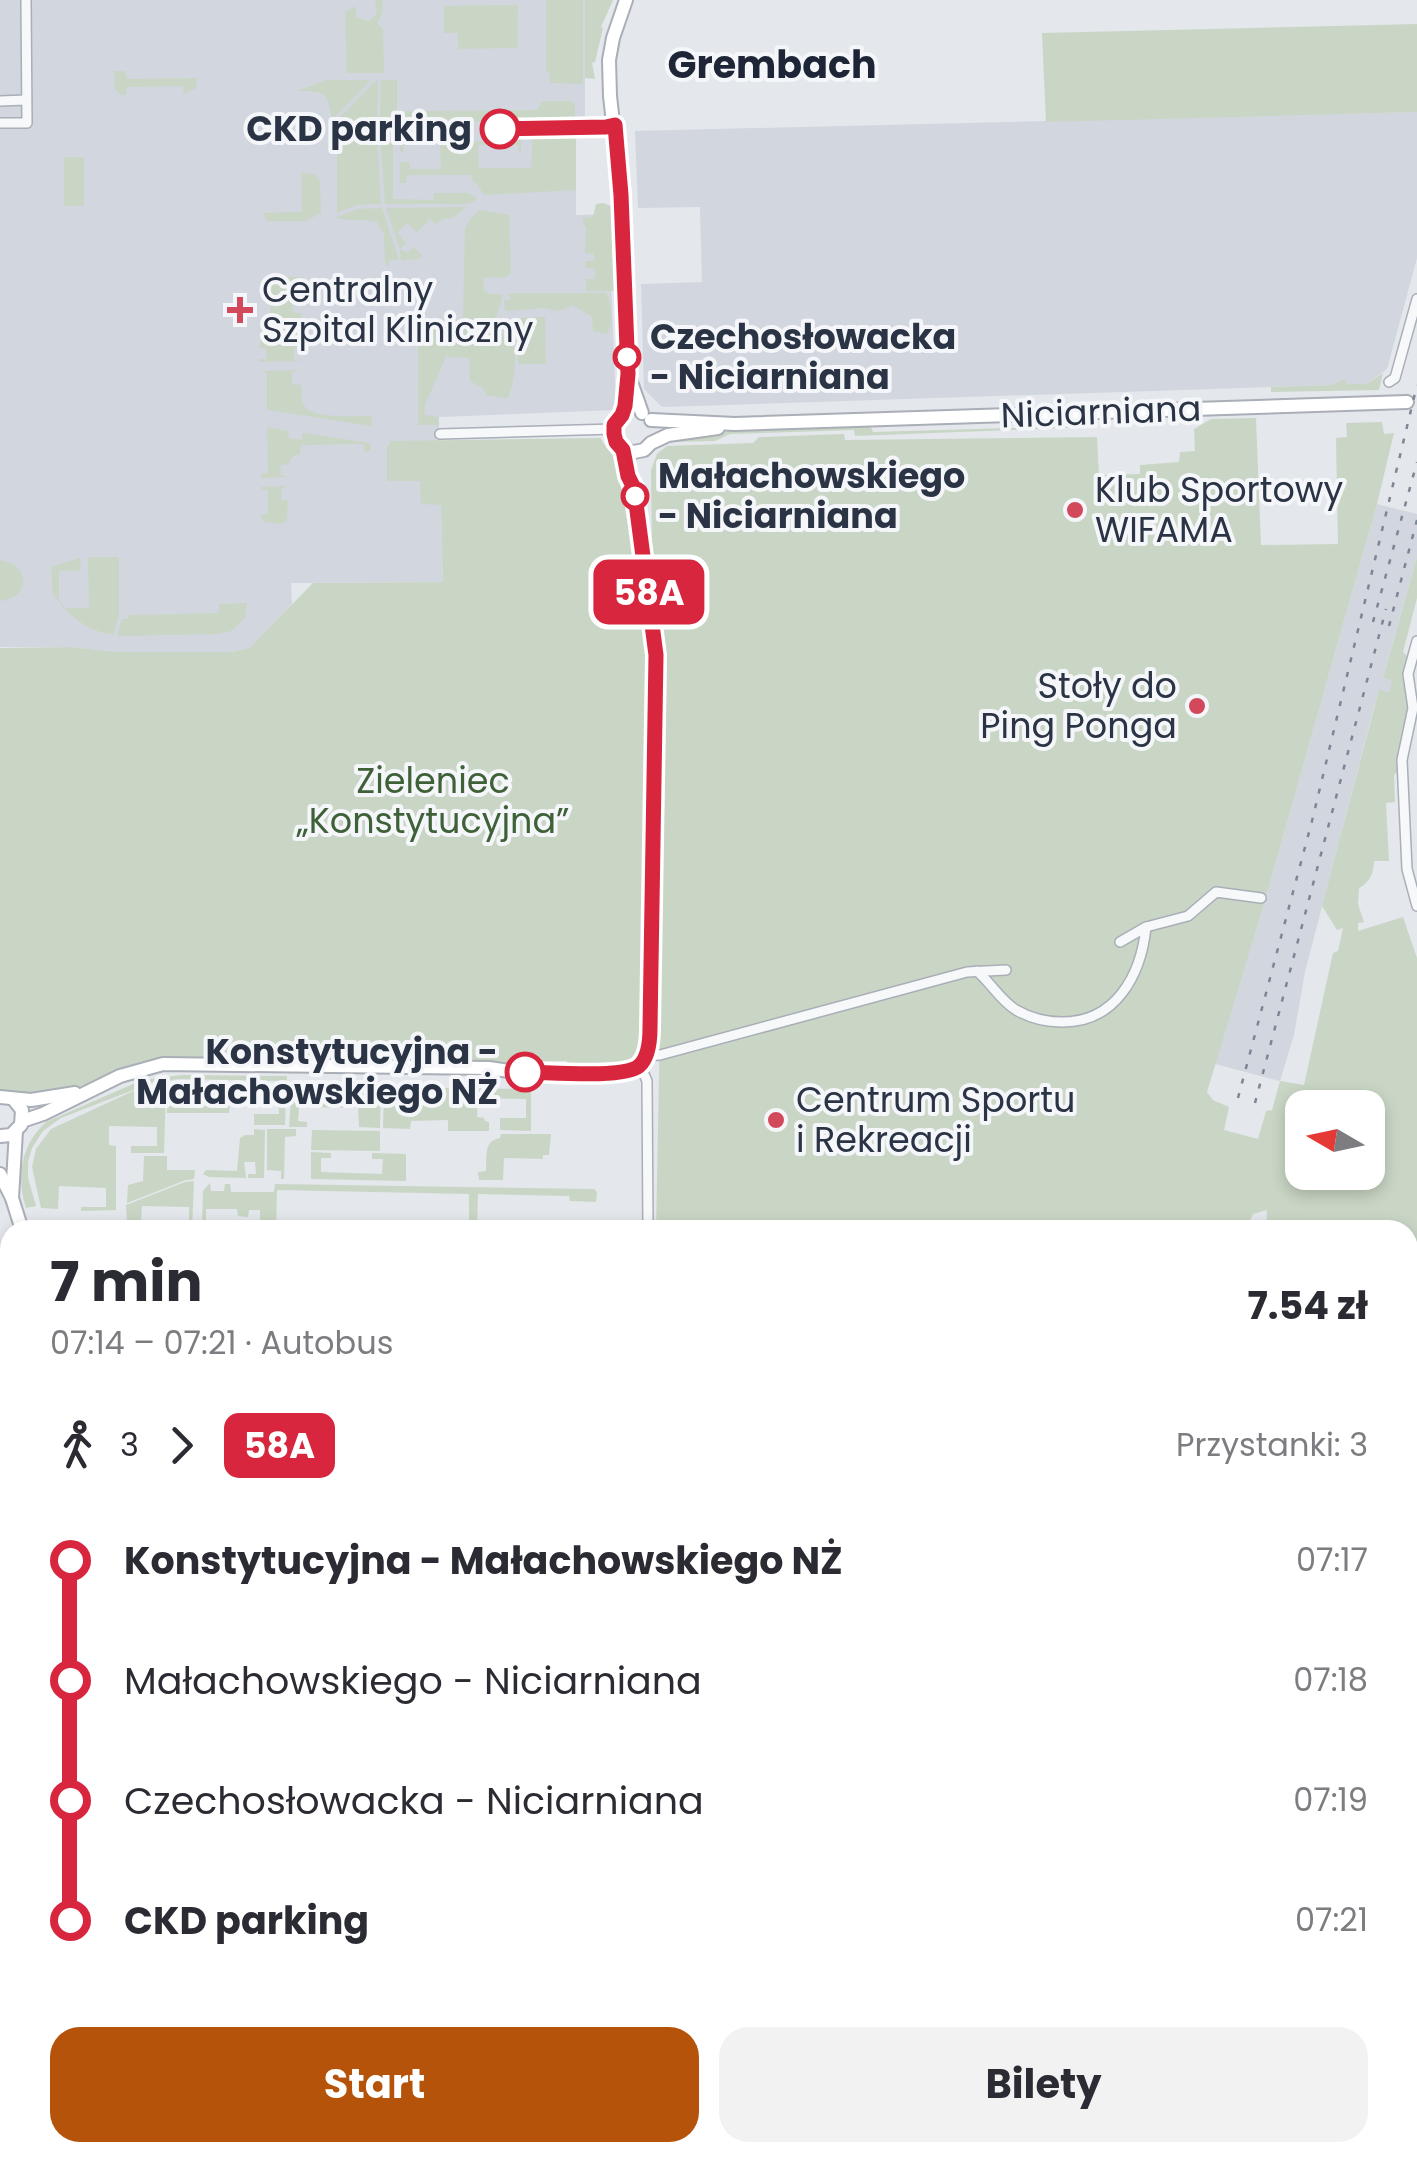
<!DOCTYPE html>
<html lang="pl">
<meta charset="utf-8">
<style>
body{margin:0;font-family:Poppins,sans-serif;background:#f2f2f3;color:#2b2b33;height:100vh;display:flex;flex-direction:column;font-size:38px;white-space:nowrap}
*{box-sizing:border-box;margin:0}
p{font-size:32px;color:#7c7c81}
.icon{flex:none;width:55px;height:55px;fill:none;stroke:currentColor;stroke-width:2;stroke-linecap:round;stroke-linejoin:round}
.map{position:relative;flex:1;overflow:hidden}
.panel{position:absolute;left:0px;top:1220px;width:1418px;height:942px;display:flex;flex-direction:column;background:#fff;border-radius:30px 30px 0 0;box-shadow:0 5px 15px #0003}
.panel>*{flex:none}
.badge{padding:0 20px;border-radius:15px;font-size:35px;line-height:65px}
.needle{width:65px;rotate:279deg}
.controls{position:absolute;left:1285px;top:1090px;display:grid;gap:20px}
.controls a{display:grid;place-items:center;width:100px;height:100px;border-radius:20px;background:#fff;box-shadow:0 5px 15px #0003;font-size:50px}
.map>.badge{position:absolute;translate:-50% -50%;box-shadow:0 0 0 5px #fff}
.legs{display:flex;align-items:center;gap:15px;height:110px;padding:0 50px;font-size:32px}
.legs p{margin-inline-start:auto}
.summary{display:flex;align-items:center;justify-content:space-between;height:170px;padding:0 50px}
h1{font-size:55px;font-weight:700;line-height:75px}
.primary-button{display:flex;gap:20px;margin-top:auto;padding:20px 50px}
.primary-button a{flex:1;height:115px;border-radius:30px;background:#b45309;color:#fff;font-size:40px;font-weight:700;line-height:115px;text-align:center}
.primary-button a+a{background:#f2f2f3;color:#2b2b33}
ul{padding:0 50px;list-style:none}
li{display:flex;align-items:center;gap:35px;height:120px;font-size:38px}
li i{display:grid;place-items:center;width:15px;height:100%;margin:0 12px;background:currentColor}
li i::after{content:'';width:25px;height:25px;margin:-12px;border:8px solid;border-radius:50%;background:#fff}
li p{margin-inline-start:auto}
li:first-child i{background:linear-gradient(#0000 50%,currentColor 0)}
li:last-child i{background:linear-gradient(currentColor 50%,#0000 0)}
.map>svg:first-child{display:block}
</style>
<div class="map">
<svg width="1417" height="2161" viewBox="0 0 1417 2161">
<rect width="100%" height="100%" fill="#e4e7ec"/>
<!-- built -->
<g fill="#d2d6de">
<path d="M0 0H585V121H576V215L605 214 609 221 616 410 439 417 443 582 291 583 292 604 249 648 231 652H118L70 647H0Z"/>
<path d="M1417 112V258L1387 369 1366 384H1346L1344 379 1333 385 662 407 644 389 641 284 702 282 700 207 638 208 635 131Z"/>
<path d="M1377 504 1417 514V557L1383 677 1393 680 1390 692 1379 691 1374 707 1305 972 1294 1035 1280 1081 1215 1064 1262 911Z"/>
<path d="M1408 1343 1417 1349V2108L1407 2161H1202L1201 2152H1408Z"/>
<path d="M0 1485H10V1605L0 1604Z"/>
<rect x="0" y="1673" width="10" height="92"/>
<path d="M0 1862 10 1863V1926H0Z"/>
</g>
<!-- green -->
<g fill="#c9d6c5" fill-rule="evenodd">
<path d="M375 0H382L383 11 377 24 383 29 384 73H347L345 12 355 6 357 18 370 21 377 13Z"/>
<path d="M546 0H583V84L550 83 549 72 546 71Z"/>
<path d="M585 0H613L601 27 603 28 595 62 592 63 595 79 585 78Z"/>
<path d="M518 5 517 48 458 49V33H444V6Z"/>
<path d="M1417 24V112L1046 122 1042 33Z"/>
<path d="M114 71H125L127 79 197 78 196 88 184 94 183 86 127 87 126 95H121L115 89Z"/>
<path d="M326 80H371L332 120C328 93 326 91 298 91Z"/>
<path d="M381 80H397V123L380 124Z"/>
<path d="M375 81H378L377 123H338L336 121Z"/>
<path d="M545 101H571L575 104V120L405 123V111L537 110 542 102Z"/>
<path d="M569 130H576V190L484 195 477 184 473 182 471 175H407L406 183H400V162H409L410 169H441L440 144H404L403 152H400V142L519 141V134H521V152H519L518 145H478L479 168H531L533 133H566Z"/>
<path d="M380 137H385L386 142 393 143V199L433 200 434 193H469L477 199 470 204H385Z"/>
<path d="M339 138H377L381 204 356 205 337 213V148H329Z"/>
<path d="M84 157V206H64V157Z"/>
<path d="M301 173 314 174 320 180 321 213 306 221H267L263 213 302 212Z"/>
<path d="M603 203 611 206 614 291H586V279H595V269L586 268 585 261H594V254L585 253 586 226H583V218L593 217 596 204Z"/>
<path d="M467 207 453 218 443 219 436 224 430 219 417 232 407 223 397 233 406 243 400 249 407 253 414 247 423 256 419 259 401 260 400 249 386 208Z"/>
<path d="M382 208 399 260H389V267L385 263 384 234 377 222C363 218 345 223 332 216L338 217 356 209Z"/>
<path d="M479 210 509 215 511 273 506 277 483 278 484 291H487L488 294H503L496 319V330C501 332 508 336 511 340 519 351 514 388 507 399L486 395 483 388 470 381 469 358 449 357 447 354 425 405 424 415 438 417 439 425H418V325L423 322V330L451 329V322L463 317 465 229 470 219Z"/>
<path d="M274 277H302V279L293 280V289H301V302L292 303 293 313H301V324L292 325 293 333H300L301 348H294V360L301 361 259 362V359H267L266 348H259L262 337 270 328V282Z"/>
<path d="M518 293H606C612 303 613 324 607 334L593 331 592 317 573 305 558 311 545 308 505 311 504 300 511 299 508 294Z"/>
<path d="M545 317 546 364H518L516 318Z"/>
<path d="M301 370 292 372V384L301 385C302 393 300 402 306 408 317 419 356 416 371 416L372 426 267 410V373L259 371Z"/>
<path d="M1383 373 1379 390 1271 392V387L1332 385 1344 379 1347 384H1366Z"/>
<path d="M1078 418H1083L1086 422V427L855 436 854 430 730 434 715 441 673 442 671 437 750 429 870 425 873 432 1076 426Z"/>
<path d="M1256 418 1261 545 1338 544 1336 438 1347 437 1346 423 1382 422 1384 434 1394 433 1377 504 1262 911 1207 1092 1213 1100 1229 1107 1224 1130 1258 1139 1266 1111 1272 1110 1280 1081 1304 1085 1333 953 1338 951 1343 928 1337 930 1322 906 1379 690 1390 692 1392 680 1383 678 1417 557V598L1403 652 1408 657 1403 676 1408 710 1398 751V771L1394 775 1395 802 1386 803 1389 861H1374C1374 873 1369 883 1359 888L1358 904 1364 922 1358 923V931L1403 917 1417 958V1349L1408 1343V1230H1266L1267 1210 1253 1214 1246 1230H656L667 664 652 547 651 470 657 454 667 446 753 443 759 437 844 434 845 440 1097 437 1099 475 1140 474V465L1179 462 1180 452 1195 451 1194 429 1211 419ZM1302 1108H1368V1172H1302Z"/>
<path d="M267 427 289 431 288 438 302 440 303 433 370 443 371 449 365 453 364 444 301 445 300 454 293 456 288 464 280 465 281 475 288 477 261 478V474L268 473Z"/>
<path d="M601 438C602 445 613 451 616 458L635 564H639L651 646 646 987C645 1007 649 1060 623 1064 606 1067 585 1064 567 1064V1061H541V1058H534V1061H527V1063L310 1060 296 1057 282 1060C244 1060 203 1055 165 1059 136 1061 112 1077 84 1085 57 1093 28 1094 0 1092V648L70 647 118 652H231L249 648 313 583 443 582 441 505 421 504 420 481H387V448L391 441Z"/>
<path d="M288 486 281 489V500H288L287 520 282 524 264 522 261 515 268 514V490L261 489V487Z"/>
<path d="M88 557H119V616L113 635C87 631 69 616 53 595L51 567 80 558 81 570 59 571V601L66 608H89Z"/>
<path d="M0 560C31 564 31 598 0 601Z"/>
<path d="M247 603 245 618 231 631 217 634 117 636 122 619H128L129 615 219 613V604Z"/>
<path d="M182 1075 287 1076V1081L180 1079 154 1082 61 1118 43 1131 32 1148 28 1162V1178L36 1206 26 1208C16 1178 21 1144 46 1122L142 1080Z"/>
<path d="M168 1084 286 1086 285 1125H254V1114H279L278 1095H231L229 1113H167Z"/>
<path d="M166 1085 164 1153H131V1146H157V1127L109 1126V1145L116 1146V1210L81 1211V1207H106V1188L59 1186 58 1209 41 1208 32 1167 36 1149 51 1129 133 1091Z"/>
<path d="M292 1085 381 1087 380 1128 359 1127 358 1108 299 1107 298 1121 307 1122V1127H289Z"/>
<path d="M384 1087 531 1089V1131L500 1130V1118H526V1099L478 1098 477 1117 484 1118 485 1121 489 1122V1131H448V1120L411 1121 410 1129 383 1128Z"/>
<path d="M254 1129 265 1130 264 1178H248V1174H256L255 1162H244L246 1178 209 1177 203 1174 206 1170 237 1171 240 1138 245 1135H254Z"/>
<path d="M267 1129H296V1136L285 1137 284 1179H281V1171L267 1170Z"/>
<path d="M312 1130 380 1131V1151L311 1150Z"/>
<path d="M501 1134H551L549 1155H543V1159L504 1158 503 1180H479L478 1172 486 1171C487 1157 483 1141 500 1138Z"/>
<path d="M311 1152 331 1153V1158H321V1172L382 1174 383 1159H372V1153L406 1154V1181L311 1179Z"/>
<path d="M144 1156H167V1170H195L194 1179 186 1180 127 1203 128 1185 143 1181Z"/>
<path d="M194 1181 192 1230H164V1226H189V1207L142 1206 141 1225 148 1226V1230H130L127 1226 126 1205 185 1182Z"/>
<path d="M210 1183 211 1191H224L225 1184H230L231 1192H274L275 1184 594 1189 597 1192 596 1202 570 1201 569 1196 478 1194 477 1230H469V1194L277 1190 276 1230H260V1210H249L248 1217 238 1216 237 1209H206V1230H202L203 1191Z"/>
<path d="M0 1337H10V1438L0 1428Z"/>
<path d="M638 2152H1043L1055 2156V2161H638Z"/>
<path d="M1081 2153V2152L1172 2153 1170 2161H1078Z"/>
</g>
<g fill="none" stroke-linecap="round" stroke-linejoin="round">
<!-- street casing -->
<g stroke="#a9aeb7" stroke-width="12">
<g id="street">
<path d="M0 101 26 100"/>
<path d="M0 123H27L26 0"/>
<path d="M1389 382 1395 378 1417 299"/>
<path d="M440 434 614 429"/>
<path d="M1417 641 1408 674 1413 708 1402 760 1407 869 1417 906"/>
<path d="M1146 927 1188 916 1216 892 1261 898"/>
<path d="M977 971C991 983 1000 1000 1016 1010 1030 1018 1045 1022 1061 1022 1115 1023 1141 976 1146 927L1120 942"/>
<path d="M645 1056 660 1055 967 972 1006 970"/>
<path d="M640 1065 647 1081 648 1230"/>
<path d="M0 1610H10"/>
<path d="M0 1784H10"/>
<path d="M252 2161V2152"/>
<path d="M448 2161V2152"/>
<path d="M631 2161V2152"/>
<path d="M1062 2161 1064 2152"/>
</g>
</g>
<!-- secondary casing -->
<g stroke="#a9aeb7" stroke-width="16">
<g id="secondary">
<path d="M626 0 613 38 609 60 610 96 621 195 628 374 625 406 622 415 615 425 614 438 623 450 634 452 644 450 651 443 668 435 718 428"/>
<path d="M631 382 642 413"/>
<path d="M651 420 735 424 1407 402"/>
<path d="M0 1097 31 1100 75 1093"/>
<path d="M22 1121 43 1114 120 1076 163 1064 489 1068 509 1071 618 1073C644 1069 649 1052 650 1028L657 655 634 488 623 450"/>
<path d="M0 1136 11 1135 21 1125 22 1110 14 1100"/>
<path d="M0 1174 12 1198 22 1230"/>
<path d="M12 1198 16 1131"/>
<path d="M57 2161V2152"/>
</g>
</g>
<!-- street -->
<use href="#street" stroke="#f7f8fa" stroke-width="9"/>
<!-- secondary -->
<use href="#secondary" stroke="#fff" stroke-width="12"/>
<!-- tram -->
<g stroke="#7d8696" stroke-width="2.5">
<path d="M0 1252 10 1281"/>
<path d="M0 1335H10"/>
<path d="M0 1430 10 1441"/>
<path d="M59 2161V2152"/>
</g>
<!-- rail -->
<g stroke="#7d8696" stroke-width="2.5" stroke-dasharray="5 10" stroke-linecap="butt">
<path d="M1373 622 1417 462"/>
<path d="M1389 626 1417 520"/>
<path d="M1238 1098 1312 821 1417 385"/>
<path d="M1255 1103 1386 609"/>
</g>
</g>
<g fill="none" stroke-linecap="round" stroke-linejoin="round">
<!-- line-1 casing -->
<g stroke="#fff" stroke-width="22">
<path id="line-1" d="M500 129 606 127 615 125 621 195 628 374 625 406 622 415 614 425V434L616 442 623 450 628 476 634 488 656 655 650 1028C650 1040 649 1057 639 1066 623 1079 548 1072 525 1072"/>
</g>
<!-- line-1 -->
<use href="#line-1" stroke="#d7263d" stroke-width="15"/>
</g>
<!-- markers -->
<g fill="#fff" stroke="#d7263d" stroke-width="5">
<circle cx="500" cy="129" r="18"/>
<circle cx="627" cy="357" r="12"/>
<circle cx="635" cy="496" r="12"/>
<circle cx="525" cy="1072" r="18"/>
</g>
<g fill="#d1495b" stroke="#f4f6f9" stroke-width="4">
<path d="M235 295h10v10h10v10h-10v10h-10v-10h-10v-10h10z"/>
<circle cx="1075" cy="510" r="10"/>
<circle cx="1197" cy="706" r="10"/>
<circle cx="776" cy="1120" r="10"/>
</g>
<g text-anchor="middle" stroke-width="8" stroke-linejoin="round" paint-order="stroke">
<!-- stop labels -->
<g font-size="35" font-weight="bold" fill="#2b3445" stroke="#f4f6f9" text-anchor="end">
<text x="472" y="141">CKD parking</text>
<text x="650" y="349" text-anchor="start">Czechosłowacka<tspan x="650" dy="40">- Niciarniana</tspan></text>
<text x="658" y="488" text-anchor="start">Małachowskiego<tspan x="658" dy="40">- Niciarniana</tspan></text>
<text x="498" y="1064">Konstytucyjna -<tspan x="498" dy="40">Małachowskiego NŻ</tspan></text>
</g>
<!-- poi labels -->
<g font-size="35" fill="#2b3445" stroke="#f4f6f9" text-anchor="start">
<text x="262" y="302">Centralny<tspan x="262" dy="40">Szpital Kliniczny</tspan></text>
<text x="1095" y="502">Klub Sportowy<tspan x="1095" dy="40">WIFAMA</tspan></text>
<text x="1177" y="698" text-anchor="end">Stoły do<tspan x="1177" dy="40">Ping Ponga</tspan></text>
<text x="796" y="1112">Centrum Sportu<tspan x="796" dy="40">i Rekreacji</tspan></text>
</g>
<!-- street labels -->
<g font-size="35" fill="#2b3445" stroke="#f4f6f9">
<text transform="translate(1101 412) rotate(-2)" y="12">Niciarniana</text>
</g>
<!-- park labels -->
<g font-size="35" fill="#3f6138" stroke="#f4f6f9">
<text x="433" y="793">Zieleniec<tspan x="433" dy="40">„Konstytucyjna”</tspan></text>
</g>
<!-- neighbourhood labels -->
<g font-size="38" font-weight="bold" fill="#1d2536" stroke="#f4f6f9">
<text x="772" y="78">Grembach</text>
</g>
</g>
</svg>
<div class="controls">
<a><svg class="needle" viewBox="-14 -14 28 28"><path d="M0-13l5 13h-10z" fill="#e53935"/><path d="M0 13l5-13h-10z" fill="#7c7c81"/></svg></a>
</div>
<b class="badge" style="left:649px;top:592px;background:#d7263d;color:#fff">58A</b>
<section class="panel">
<div class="summary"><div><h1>7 min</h1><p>07:14 – 07:21 · Autobus</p></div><b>7.54 zł</b></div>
<div class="legs"><svg class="icon" aria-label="walk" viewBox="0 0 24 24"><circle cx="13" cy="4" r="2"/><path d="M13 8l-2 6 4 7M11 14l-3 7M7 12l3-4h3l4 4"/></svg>3<svg class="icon" aria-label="forward" viewBox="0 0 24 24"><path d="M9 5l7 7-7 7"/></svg><b class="badge" style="background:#d7263d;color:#fff">58A</b><p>Przystanki: 3</p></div>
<ul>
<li><i style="color:#d7263d"></i><b>Konstytucyjna - Małachowskiego NŻ</b><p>07:17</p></li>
<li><i style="color:#d7263d"></i><span>Małachowskiego - Niciarniana</span><p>07:18</p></li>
<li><i style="color:#d7263d"></i><span>Czechosłowacka - Niciarniana</span><p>07:19</p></li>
<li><i style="color:#d7263d"></i><b>CKD parking</b><p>07:21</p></li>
</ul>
<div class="primary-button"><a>Start</a><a>Bilety</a></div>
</section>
</div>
